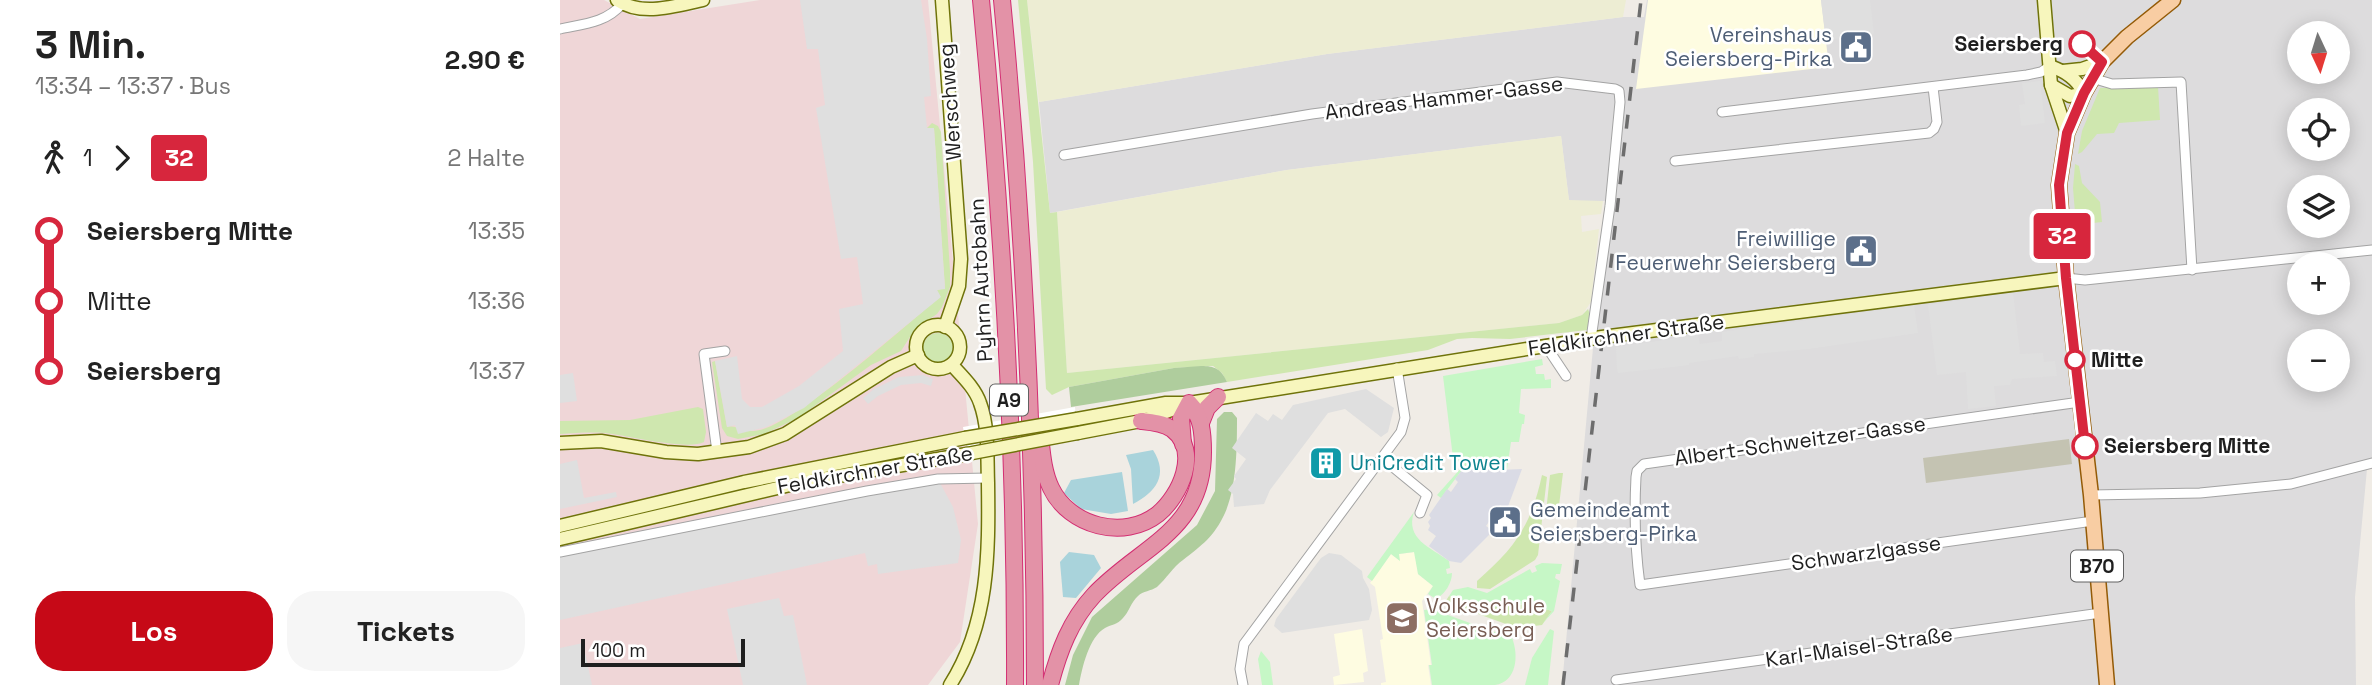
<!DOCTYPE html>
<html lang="de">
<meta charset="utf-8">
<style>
body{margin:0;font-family:"Space Grotesk",sans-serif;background:#f6f6f6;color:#222;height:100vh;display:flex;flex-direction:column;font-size:26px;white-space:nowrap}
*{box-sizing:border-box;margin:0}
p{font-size:23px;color:#767676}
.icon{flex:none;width:38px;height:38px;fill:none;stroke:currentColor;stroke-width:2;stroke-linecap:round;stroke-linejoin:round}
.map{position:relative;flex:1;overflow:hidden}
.sheet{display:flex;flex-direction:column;background:#fff;width:560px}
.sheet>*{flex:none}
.badge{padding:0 14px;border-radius:5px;font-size:24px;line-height:46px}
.needle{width:46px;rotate:176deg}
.controls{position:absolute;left:1727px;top:21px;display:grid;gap:14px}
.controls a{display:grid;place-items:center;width:63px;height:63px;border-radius:50%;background:#fff;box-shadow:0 4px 18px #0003;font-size:35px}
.scale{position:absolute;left:21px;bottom:18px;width:164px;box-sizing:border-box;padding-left:7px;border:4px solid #1f1f1f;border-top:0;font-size:19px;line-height:24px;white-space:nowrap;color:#1f1f1f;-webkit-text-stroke:5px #fff;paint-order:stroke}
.map>.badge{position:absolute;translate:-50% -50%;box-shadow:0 0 0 4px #fff}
.legs{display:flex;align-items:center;gap:10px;height:77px;padding:0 35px;font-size:23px}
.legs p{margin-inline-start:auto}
.overview{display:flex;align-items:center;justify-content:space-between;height:119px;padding:0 35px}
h1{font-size:38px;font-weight:800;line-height:52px}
.button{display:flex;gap:14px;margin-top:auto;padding:14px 35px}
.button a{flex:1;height:80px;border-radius:28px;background:#c60917;color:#fff;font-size:28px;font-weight:800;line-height:80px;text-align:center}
.button a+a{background:#f6f6f6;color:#222}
ul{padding:0 35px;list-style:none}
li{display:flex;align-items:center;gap:24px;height:70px;font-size:26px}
li i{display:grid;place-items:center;width:10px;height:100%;margin:0 9px;background:currentColor}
li i::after{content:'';width:18px;height:18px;margin:-9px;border:5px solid;border-radius:50%;background:#fff}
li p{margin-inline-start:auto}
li:first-child i{background:linear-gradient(#0000 50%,currentColor 0)}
li:last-child i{background:linear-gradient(currentColor 50%,#0000 0)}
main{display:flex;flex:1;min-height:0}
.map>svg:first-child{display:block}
</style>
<main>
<section class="sheet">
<div class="overview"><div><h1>3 Min.</h1><p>13:34 – 13:37 · Bus</p></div><b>2.90 €</b></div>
<div class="legs"><svg class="icon" aria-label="walk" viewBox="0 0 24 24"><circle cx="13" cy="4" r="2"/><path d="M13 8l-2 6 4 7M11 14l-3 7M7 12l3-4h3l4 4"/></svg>1<svg class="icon" aria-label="forward" viewBox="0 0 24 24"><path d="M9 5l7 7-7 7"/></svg><b class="badge" style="background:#d7263d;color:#fff">32</b><p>2 Halte</p></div>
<ul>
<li><i style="color:#d7263d"></i><b>Seiersberg Mitte</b><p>13:35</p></li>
<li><i style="color:#d7263d"></i><span>Mitte</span><p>13:36</p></li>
<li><i style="color:#d7263d"></i><b>Seiersberg</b><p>13:37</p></li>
</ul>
<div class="button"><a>Los</a><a>Tickets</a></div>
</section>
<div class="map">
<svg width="1812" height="685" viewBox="0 0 1812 685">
<rect width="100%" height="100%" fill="#f0ece6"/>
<!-- residential -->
<path fill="#dddcdd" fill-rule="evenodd" d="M1087 0H1812V467L1807 469 1795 597 1796 685H1002L1033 348 1052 201H1009L1001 136 727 170 490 213 479 102 767 54 1063 17H1084ZM1740 33H1778V72H1740ZM1740 110H1778V149H1740ZM1740 187H1778V226H1740ZM1740 264H1778V303H1740ZM1740 341H1778V380H1740Z"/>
<!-- commercial -->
<path fill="#efd6d7" d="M0 0H44L80 19 200 0H368L418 524 400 642 368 685H0Z"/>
<!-- education -->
<g fill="#fefce1">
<path d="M1088 0H1261L1269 67 1076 89Z"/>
<path d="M855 552 858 574 873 586 862 601 871 665H868L871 685H821V683L826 682 820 640 823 639 815 587 810 583 831 554 839 560V554Z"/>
<path d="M802 629 808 671 803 673 804 682 774 685 773 677 780 675 774 634Z"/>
</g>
<!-- construction -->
<path fill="#c4c3b2" d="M1509 439 1512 464 1366 483 1363 458Z"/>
<!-- farmland -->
<g fill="#ededd3">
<path d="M467 0H1066L1063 17 767 54 479 102Z"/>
<path d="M1001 136 1009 200 1043 201 1041 214 1021 216 1022 232 1039 229 1031 302 1022 315 999 323 507 373 497 212 727 170Z"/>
</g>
<!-- grass -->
<g fill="#cfe7af">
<path d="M458 0H467L490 213 497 212 507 373 999 323 1022 315 1028 309 1031 317 1027 330 950 339 912 338 897 339 868 350 667 382 662 373 653 366 614 368 509 387 492 395 486 389 473 162Z"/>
<path d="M1598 86 1600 120 1559 123 1554 133 1537 134 1522 152 1518 154 1522 131 1540 88Z"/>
<path d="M372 123 378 126 381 132 390 271V287L382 307 377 314 355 329 341 351 311 365 238 418 204 434 178 439 167 436 162 428 152 362 155 361 167 427C177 425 183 431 193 431 228 432 348 323 380 297L377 290 385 288 374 129 367 128Z"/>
<path d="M1515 164 1519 166 1522 183 1540 202 1542 222 1516 225 1513 188Z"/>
<circle cx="378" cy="348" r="15"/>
<path d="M138 407 143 409 146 432 144 442C127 451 67 435 45 433 30 432 15 433 0 434V421L70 420Z"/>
<path d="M999 473H1003L998 514 986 512 990 475Z"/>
<path d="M982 475 987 477 978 555 975 560 930 589 917 588V581C956 547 971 525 982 475Z"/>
<path d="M889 596 922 608 968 604 992 611 982 625 957 628 885 602Z"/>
</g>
<!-- forest -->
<g fill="#afcd9d">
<path d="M641 366C655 366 661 369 667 382L511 407 509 387 614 368Z"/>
<path d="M664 412H672L677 418C677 447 677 486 665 513 654 537 642 545 623 560 613 567 606 579 597 587 591 591 583 591 578 596 571 602 569 612 563 618 557 625 552 624 545 628 529 637 522 668 519 685H505L513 655 532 617 637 525 655 491 657 419Z"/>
</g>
<!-- park -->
<g fill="#c6f7c6">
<path d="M982 359 983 365 975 367 976 374H984L985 380 991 379V388L961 389 959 413 965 415 964 424H962L959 442H951L947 469 938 470 939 467 935 464 932 466 925 461 905 466 881 498 877 495 902 467 893 458 883 376Z"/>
<path d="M854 512C845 539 870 547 889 561L890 568 886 569 887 574 892 573C892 583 885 594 876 599L868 594 873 586 858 574 854 552 839 554 840 561 831 554 812 581 807 577Z"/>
<path d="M982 563 1002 564 1000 574H996L995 578 1000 581 994 611 983 623 992 611 967 604 922 608 889 596 893 590 908 587 927 593 970 569 972 573 977 571 975 566Z"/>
<path d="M871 609 952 638C959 655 957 682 935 685 915 685 892 685 872 685L869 665H872L864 610Z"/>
<path d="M990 629 994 631 988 685H965L972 658Z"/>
<path d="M701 651 710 662 713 685H702L698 659Z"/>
</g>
<!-- parking -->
<g fill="#dfdfdf">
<path d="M240 0H361L367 39 371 96 364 97 367 128H374L385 289 377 290 381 297 244 408 206 427 178 434 175 425 167 427 155 361 177 356 182 399 190 407H202L239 386 283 351 279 309 303 304 297 257 281 259 256 108 265 105 258 49H247Z"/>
<path d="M1261 0H1310L1314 34 1266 40Z"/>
<path d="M1480 81 1485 123 1461 126 1459 105 1465 104 1462 83Z"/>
<path d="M1453 292 1460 354 1483 353 1484 362 1495 361 1497 376 1452 379 1450 385 1434 386 1436 406 1408 409 1406 372 1377 375 1368 305Z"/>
<path d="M1354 305 1358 333 1249 349 1194 354V357L1179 359 1178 356 1129 363V365L1113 367 1058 373 1057 369 1056 347 1138 335 1140 344 1162 341V332Z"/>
<path d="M13 373 17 401 0 403V375Z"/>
<path d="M363 375 373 379 371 386 361 383 341 385 318 396 308 404 303 398 314 389 339 377Z"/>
<path d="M806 389 834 408 828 432 821 437 785 409 768 413 710 490 704 504 674 507 673 494 668 490 676 479 674 476 686 459 672 448 696 413 708 421 713 414 722 420 733 405Z"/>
<path d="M17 460 24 498 56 492 57 497 0 509V464Z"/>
<path d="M379 481 393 507 401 540 398 563 318 574 317 564 308 566 305 553 0 620V555Z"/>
<path d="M769 553 781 555 802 571 803 578 809 589 812 610 809 620 722 633 714 626 716 619 761 558Z"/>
<path d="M219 598 224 616 233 615 247 685H183L167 609Z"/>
<path d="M23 643 32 685H0V648Z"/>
</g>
<!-- plaza -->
<path fill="#dadbe5" d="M922 460 938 470 962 469 947 509 940 505 926 526 933 531 901 563 889 561 869 546 876 536 868 530 870 526 868 522 871 518 869 515 887 489 891 492 898 482 895 479 905 466Z"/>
<!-- water -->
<g fill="#a9d3db">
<path d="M593 450C609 475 596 492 573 504L571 469 566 455Z"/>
<path d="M562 472 568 511 551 514 521 509 504 493 511 480Z"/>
<path d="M509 552 534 555 541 568 516 598 503 597 500 562Z"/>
</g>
<!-- pier -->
<path fill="#fff" d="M515 407 518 440 408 460 403 427Z"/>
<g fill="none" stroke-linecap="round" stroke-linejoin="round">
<!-- street casing -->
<g stroke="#a3a3a3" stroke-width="11">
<g id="street">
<path d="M0 29C23 24 46 23 62 4"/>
<path d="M1532 78 1552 84 1621 82 1632 270"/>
<path d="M1162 112 1467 75 1481 72 1490 66"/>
<path d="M504 155 752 114 997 82 1055 89 1059 91 1060 102 1050 206 1031 339"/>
<path d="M1115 161 1369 133 1374 129 1377 122 1373 87"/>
<path d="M1506 278 1525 280 1812 250"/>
<path d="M986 346 1006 376"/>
<path d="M1520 402 1084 464 1077 471 1076 477C1074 514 1075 548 1080 585L1533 521"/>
<path d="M157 452 144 354 165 351"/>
<path d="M822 458 867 495 860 513"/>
<path d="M1531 495 1640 493 1731 484 1812 463"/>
<path d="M0 552 307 491 378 479 428 478"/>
<path d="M1056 680 1541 613"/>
<path d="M683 685 680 669 684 644 841 432 845 418 837 368"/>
</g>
</g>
<!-- secondary casing -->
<g stroke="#6f730a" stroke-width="15">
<g id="secondary">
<path d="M57 0C82 17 115 6 143 0"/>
<path d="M382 0 401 259 399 286 385 327"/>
<path d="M1484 0 1491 85 1507 133"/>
<path d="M1490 66C1506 72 1516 78 1524 93L1510 96 1491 85"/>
<path d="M1503 71 1522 69 1542 62"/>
<circle cx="378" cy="347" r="22"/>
<path d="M517 419 606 403H629L1042 337 1506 278"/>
<path d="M518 433 581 421 622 406"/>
<path d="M0 443 41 441 106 452 138 454 189 447 225 434 331 367 358 355"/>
<path d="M0 526 184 482 405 438"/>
<path d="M0 539 243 482 407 454"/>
<path d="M390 685C429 624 429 553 428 483 427 457 429 427 420 403 415 388 402 376 392 365"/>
</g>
</g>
<!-- primary casing -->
<g stroke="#945b07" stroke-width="17">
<path id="primary" d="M1547 685 1531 495 1506 278 1499 185 1507 133 1524 93 1542 62 1567 37 1613 0"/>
</g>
<!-- highway casing -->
<g stroke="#d32e72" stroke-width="18">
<g id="highway">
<path d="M421 0C443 227 456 456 455 685"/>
<path d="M442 0C464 227 475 457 475 685"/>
<path d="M641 423 647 408 658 397"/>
<path d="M480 435C482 453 483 471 491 488 509 526 564 541 598 514 620 496 641 451 612 429 603 423 591 422 581 421"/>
<path d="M490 685C499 651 510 621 534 595 580 546 643 532 643 452 643 434 642 416 629 403L621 418 623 444"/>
</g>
</g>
<!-- street -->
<use href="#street" stroke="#fff" stroke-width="9"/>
<!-- secondary -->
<use href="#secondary" stroke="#f7f6bd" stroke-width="12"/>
<!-- primary -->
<use href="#primary" stroke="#f8cda3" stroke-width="14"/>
<!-- highway -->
<use href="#highway" stroke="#e392a7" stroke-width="16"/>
<!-- rail -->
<path stroke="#6d6d6d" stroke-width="3.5" stroke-dasharray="14 14" stroke-linecap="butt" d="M1003 685 1081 0"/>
<!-- secondary-bridge casing -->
<g stroke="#6f730a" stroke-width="15" stroke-linecap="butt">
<g id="secondary-bridge">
<path d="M405 438 517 419"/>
<path d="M407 454 518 433"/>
</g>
</g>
<!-- secondary-bridge -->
<use href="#secondary-bridge" stroke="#f7f6bd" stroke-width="12"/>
</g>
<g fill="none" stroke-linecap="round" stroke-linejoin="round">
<!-- line-1 casing -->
<g stroke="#fff" stroke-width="16">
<path id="line-1" d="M1522 44 1542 62 1524 93 1507 133 1499 185 1506 278 1525 446"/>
</g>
<!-- line-1 -->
<use href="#line-1" stroke="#d7263d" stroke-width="10"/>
</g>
<!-- icons -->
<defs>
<g id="civic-square" transform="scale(1.75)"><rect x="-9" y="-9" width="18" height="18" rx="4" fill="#5c6f8a" stroke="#fff"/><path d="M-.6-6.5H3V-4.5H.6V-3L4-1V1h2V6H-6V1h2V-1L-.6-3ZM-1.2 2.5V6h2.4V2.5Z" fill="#fff"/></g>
<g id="building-square" transform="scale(1.75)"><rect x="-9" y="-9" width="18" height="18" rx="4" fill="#0f9aa8" stroke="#fff"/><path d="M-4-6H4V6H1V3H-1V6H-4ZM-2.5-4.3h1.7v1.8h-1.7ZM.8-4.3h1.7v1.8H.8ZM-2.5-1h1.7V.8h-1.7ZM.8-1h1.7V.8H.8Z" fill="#fff"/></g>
<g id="school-square" transform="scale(1.75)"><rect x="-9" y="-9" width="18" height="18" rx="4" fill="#8d6e63" stroke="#fff"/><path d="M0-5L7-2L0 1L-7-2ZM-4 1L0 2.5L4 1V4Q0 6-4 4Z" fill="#fff"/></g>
</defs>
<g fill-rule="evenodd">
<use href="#civic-square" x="1296" y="47"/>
<use href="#civic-square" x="1301" y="251"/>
<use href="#building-square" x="766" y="463"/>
<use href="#civic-square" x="945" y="522"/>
<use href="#school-square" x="842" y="618"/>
</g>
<!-- markers -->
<g fill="#fff" stroke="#d7263d" stroke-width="3.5">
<circle cx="1522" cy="44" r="12"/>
<circle cx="1515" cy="360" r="9"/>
<circle cx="1525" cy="446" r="12"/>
</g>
<g text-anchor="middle" stroke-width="5" stroke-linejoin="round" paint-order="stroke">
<!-- shield labels -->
<g fill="#fff" stroke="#626262" stroke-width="2">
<rect x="430" y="384.5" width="38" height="31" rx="5"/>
<rect x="1511" y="550.5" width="52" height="31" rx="5"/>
</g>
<g font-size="19" font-weight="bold" fill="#1f1f1f">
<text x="449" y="407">A9</text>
<text x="1537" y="573">B70</text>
</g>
<!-- service labels -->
<g font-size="21" fill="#4e5e75" stroke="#fff" text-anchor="end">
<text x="1272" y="42">Vereinshaus<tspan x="1272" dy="24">Seiersberg-Pirka</tspan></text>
<text x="1276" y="246">Freiwillige<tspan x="1276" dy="24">Feuerwehr Seiersberg</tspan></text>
<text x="970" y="517" text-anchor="start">Gemeindeamt<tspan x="970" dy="24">Seiersberg-Pirka</tspan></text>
</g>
<!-- stop labels -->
<g font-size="21" font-weight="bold" fill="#1f1f1f" stroke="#fff" text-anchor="start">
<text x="1503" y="51" text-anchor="end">Seiersberg</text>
<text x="1531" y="367">Mitte</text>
<text x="1544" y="453">Seiersberg Mitte</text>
</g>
<!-- street labels -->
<g font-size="21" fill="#1f1f1f" stroke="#fff">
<text transform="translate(884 98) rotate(-7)" y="7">Andreas Hammer-Gasse</text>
<text transform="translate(390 102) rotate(-94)" y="7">Werschweg</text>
<text transform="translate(421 280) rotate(-93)" y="7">Pyhrn Autobahn</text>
<text transform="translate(1066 335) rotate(-8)" y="7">Feldkirchner Straße</text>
<text transform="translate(1240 441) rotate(-8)" y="7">Albert-Schweitzer-Gasse</text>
<text transform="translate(315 470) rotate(-10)" y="7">Feldkirchner Straße</text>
<text transform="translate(1306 553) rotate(-8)" y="7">Schwarzlgasse</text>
<text transform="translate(1299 647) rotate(-8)" y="7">Karl-Maisel-Straße</text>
</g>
<!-- culture labels -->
<g font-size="21" fill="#0d838f" stroke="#fff" text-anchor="start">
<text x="790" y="470">UniCredit Tower</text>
</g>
<!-- education labels -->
<g font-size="21" fill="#785e54" stroke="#fff" text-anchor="start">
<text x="866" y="613">Volksschule<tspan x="866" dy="24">Seiersberg</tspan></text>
</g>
</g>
</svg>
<div class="controls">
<a><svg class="needle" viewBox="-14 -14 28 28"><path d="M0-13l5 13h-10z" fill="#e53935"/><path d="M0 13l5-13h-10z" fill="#767676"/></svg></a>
<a><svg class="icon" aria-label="locate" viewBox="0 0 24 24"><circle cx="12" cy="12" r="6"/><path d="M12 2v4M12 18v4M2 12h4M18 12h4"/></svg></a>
<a><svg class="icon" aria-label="layers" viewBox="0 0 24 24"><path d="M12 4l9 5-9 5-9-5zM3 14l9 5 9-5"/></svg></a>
<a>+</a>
<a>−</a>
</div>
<div class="scale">100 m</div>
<b class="badge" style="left:1502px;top:236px;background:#d7263d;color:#fff">32</b>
</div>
</main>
